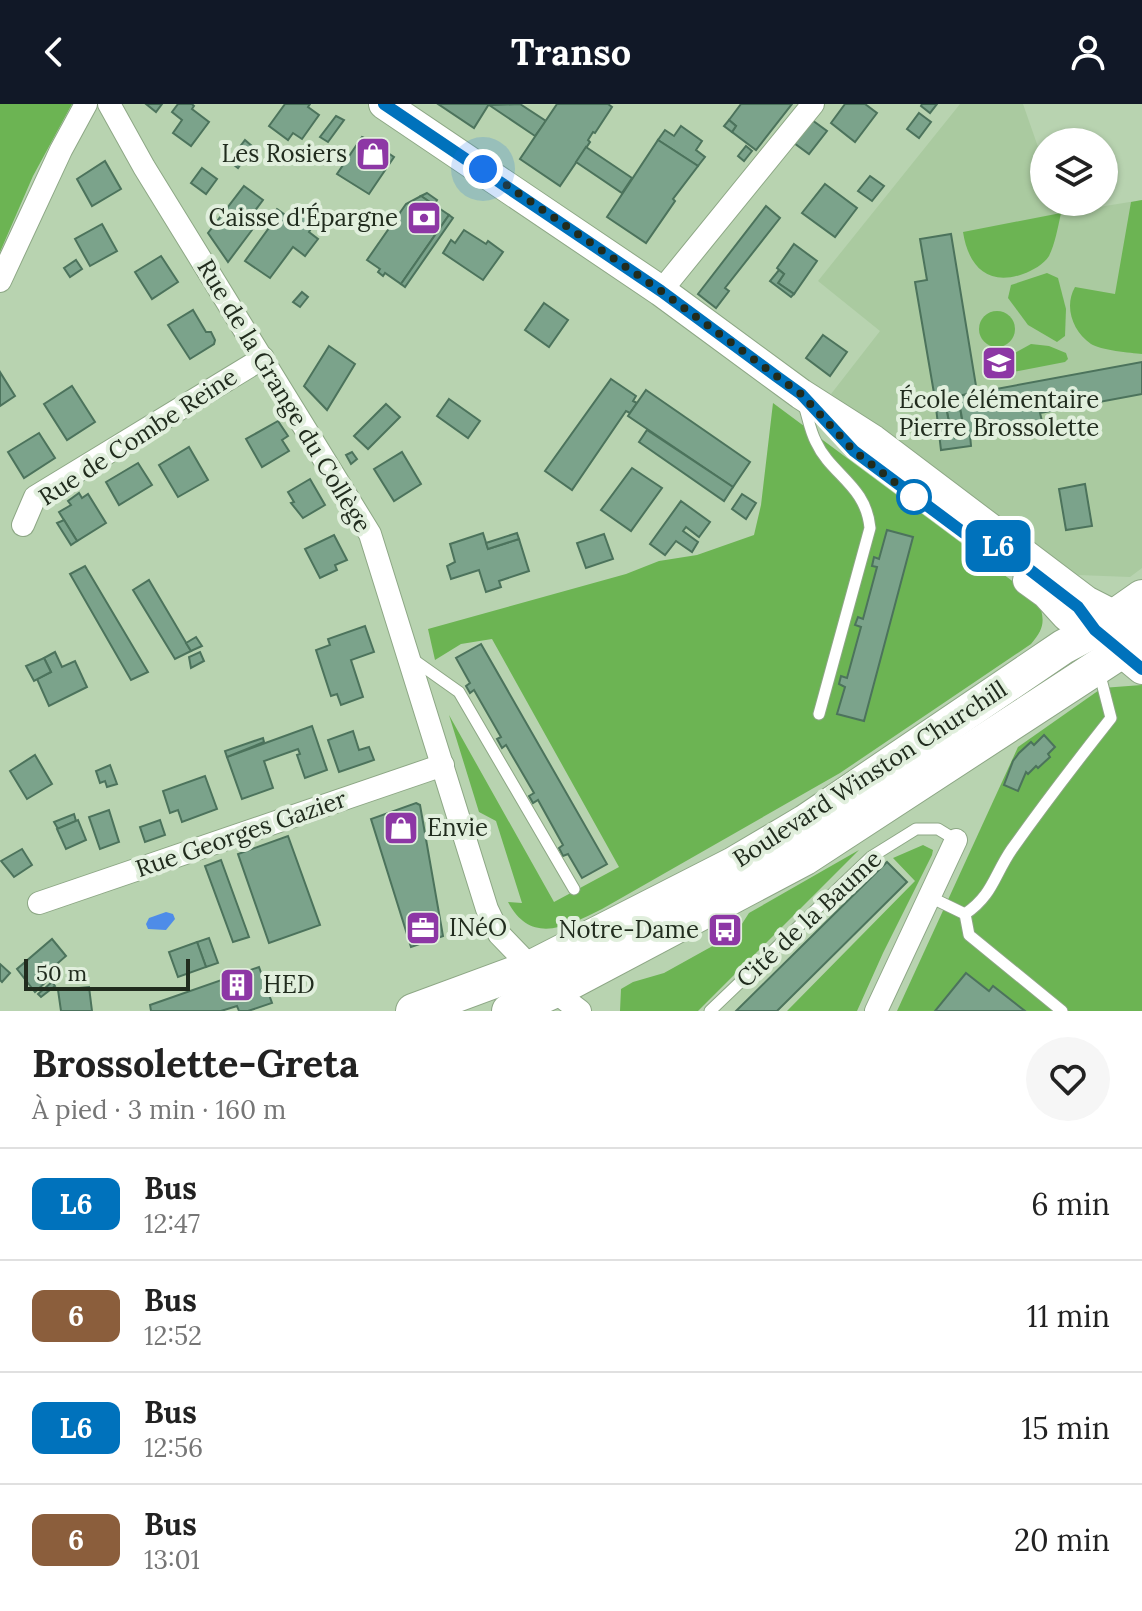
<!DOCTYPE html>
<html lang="fr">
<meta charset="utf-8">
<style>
body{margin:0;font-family:Lora,serif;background:#f6f6f6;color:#222;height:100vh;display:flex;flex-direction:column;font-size:30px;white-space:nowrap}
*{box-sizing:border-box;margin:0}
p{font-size:26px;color:#767676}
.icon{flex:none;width:44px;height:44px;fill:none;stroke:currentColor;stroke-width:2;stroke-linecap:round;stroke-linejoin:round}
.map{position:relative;height:907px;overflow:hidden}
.details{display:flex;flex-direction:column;background:#fff;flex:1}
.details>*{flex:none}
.badge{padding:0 16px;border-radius:12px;font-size:28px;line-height:52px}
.buttons{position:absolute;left:1030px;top:24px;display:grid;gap:16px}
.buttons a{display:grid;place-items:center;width:88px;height:88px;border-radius:50%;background:#fff;box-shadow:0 2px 6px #0004;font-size:40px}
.scale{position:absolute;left:24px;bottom:20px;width:166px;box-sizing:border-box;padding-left:8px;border:4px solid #212c1e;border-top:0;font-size:22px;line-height:28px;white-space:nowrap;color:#212c1e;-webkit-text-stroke:6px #e1efdd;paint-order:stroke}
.you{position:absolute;width:40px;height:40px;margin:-20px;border:6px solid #fff;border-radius:50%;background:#1a73e8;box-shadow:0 0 0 12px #1a73e833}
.map>.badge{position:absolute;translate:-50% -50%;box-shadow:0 0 0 4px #fff}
.round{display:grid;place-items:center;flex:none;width:84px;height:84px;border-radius:42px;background:#f6f6f6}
.overview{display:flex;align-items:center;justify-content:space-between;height:136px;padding:0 32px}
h1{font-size:38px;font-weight:700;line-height:60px}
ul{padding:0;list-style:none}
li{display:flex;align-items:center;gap:24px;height:112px;padding:0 32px;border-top:2px solid #e0e0e0}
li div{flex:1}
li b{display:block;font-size:30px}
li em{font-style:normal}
li .badge{min-width:88px;font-weight:700;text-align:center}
header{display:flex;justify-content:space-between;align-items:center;height:104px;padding:0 32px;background:#111827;color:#fff;font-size:36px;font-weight:700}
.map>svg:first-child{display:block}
</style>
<header><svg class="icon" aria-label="back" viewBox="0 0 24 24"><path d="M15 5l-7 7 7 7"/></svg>Transo<svg class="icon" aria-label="person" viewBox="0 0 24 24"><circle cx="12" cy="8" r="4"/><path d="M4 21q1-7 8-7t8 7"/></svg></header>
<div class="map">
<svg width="1142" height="907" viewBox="0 0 1142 907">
<rect width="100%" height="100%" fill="#b8d3b0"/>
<!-- built -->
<path fill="#aacaa0" d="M960 0H1023L1044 60V98H1057L1062 109 1142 96V464L1130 473 1078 471 831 290 880 227 818 177Z"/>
<!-- green -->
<g fill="#6cb453">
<path d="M0 0H72L33 72 0 148Z"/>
<path d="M1142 96V250C1131 249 1100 246 1091 240 1072 227 1064 202 1075 183L1115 190 1131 98Z"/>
<path d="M1061 109C1058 123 1055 140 1049 152 1044 160 1032 167 1023 170 987 183 968 161 963 128Z"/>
<path d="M1047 169 1058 174 1066 205 1065 232 1057 238 1028 221 1008 194 1011 181Z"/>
<circle cx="997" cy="225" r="18"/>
<path d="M1031 240 1049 242 1066 249 1068 255 1065 258 1008 269 1004 267V262L1013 250Z"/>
<path d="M773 299 1038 496C1045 516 1045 524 1031 540L840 669 602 805C568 822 531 842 508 798L522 799 496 717 479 708 449 611 554 798 619 763 492 535 461 540 435 556 428 525 626 470 659 457 697 451 754 431 761 401Z"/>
<path d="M1142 581V907H897L1018 643 1102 584Z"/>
<path d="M923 741 933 746 932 751 883 849 857 907H787L915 777 893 754Z"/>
<path d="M859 746 698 907H620L621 885 633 878 664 869 736 829 749 809Z"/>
</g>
<!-- water -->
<path fill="#4e8ce8" d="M166 808 173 810 175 815 166 826 148 825 146 820 149 814Z"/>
<!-- building -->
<g fill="#7ba38b" stroke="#4c735c" stroke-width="2">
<path d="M146 0H162L156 8Z"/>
<path d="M178 0H192L194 2 192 5 209 18 191 42 173 29 182 16 172 8Z"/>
<path d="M285 0H310L308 3 319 11 302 35 293 29 288 36 269 22Z"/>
<path d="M438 0H489L474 24Z"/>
<path d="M520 0 546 17 535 32 489 1Z"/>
<path d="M557 0H608L612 3 595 29 593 28 588 36 590 38 560 82 520 55Z"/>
<path d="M741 0H792L756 46 732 28 736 22 729 16Z"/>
<path d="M845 0H865L877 9 855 38 831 19Z"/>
<path d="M922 0H937L930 9 921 2Z"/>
<path d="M919 9 931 18 919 34 907 25Z"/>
<path d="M336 12 344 16 328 38 320 33Z"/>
<path d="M729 16 736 22 732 28 724 22Z"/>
<path d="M812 16 827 27 809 50 794 39Z"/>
<path d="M681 22 702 37 696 46 705 53 698 62 658 36 665 26 674 32Z"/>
<path d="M362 33 384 43 382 45 394 53 369 90 337 70Z"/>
<path d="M245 36 253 43 238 64 229 57Z"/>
<path d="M658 36 698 62 673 95 675 97 646 139 607 113Z"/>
<path d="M746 42 752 47 744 57 738 52Z"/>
<path d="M586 43 632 74 622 89 576 58Z"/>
<path d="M105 57 121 85 92 102 77 75Z"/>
<path d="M202 64 217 75 206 90 191 79Z"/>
<path d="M870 72 884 82 872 97 858 87Z"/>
<path d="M825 80 857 104 835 133 802 109Z"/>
<path d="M244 82 263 96 245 120 252 126 228 158 208 129Z"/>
<path d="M427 89 437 96 434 101 421 92Z"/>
<path d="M421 92 449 111 401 180 385 169 383 172 378 168 380 165 367 156 406 100Z"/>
<path d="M766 102 780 114 725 184 729 187 716 204 698 190Z"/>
<path d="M277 105 291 115 298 105 315 118 309 128 318 135 305 152 293 143 270 174 245 157 271 121 267 118Z"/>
<path d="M449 111 453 114 405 183 401 180Z"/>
<path d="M102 120 117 147 90 162 75 135Z"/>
<path d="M464 126 486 140 488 137 503 148 483 176 443 149 451 136 455 139Z"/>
<path d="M951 130 977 288 958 292 963 321 950 323 944 293 935 295 915 178 927 176 920 135Z"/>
<path d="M794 140 817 157 794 190 778 179 784 170 777 164Z"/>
<path d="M161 152 178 178 152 195 135 168Z"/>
<path d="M76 156 82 165 70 173 64 164Z"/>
<path d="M779 166 784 170 778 179 794 190 791 193 770 177Z"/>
<path d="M302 188 308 193 300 203 293 198Z"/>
<path d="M544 199 568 216 549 243 525 226Z"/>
<path d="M193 206 206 228H211L215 236 214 240 190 255 168 221Z"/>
<path d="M823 231 847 248 830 272 806 254Z"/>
<path d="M329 242 355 260 327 306 304 282Z"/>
<path d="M1142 258V290L1040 309 1042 317 1024 320 1025 324 965 331 958 292Z"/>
<path d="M0 268 15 292 0 302Z"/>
<path d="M611 275 636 292 633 297 637 299 630 309 626 307 572 386 545 367Z"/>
<path d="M72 282 95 318 67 336 44 300Z"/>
<path d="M646 286 750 358 733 383 628 312Z"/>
<path d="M944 293 950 323 954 322 955 334 970 331 971 342 941 346 935 295Z"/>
<path d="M449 295 480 317 468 334 437 312Z"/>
<path d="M386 300 400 313 368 345 354 332Z"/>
<path d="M278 317 288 332 282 336 289 347 262 363 246 335Z"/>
<path d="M647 326 733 383 724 397 639 338Z"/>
<path d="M39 329 55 354 24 374 8 348Z"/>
<path d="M189 343 208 376 178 393 159 361Z"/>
<path d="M352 348 357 355 351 360 346 351Z"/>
<path d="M402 348 421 380 394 397 374 365Z"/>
<path d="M138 359 152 381 119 401 106 378Z"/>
<path d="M632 364 662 384 631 427 601 406Z"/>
<path d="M310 375 325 401 303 414 291 399 294 398 288 388Z"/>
<path d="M1085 380 1092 422 1066 426 1059 385Z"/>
<path d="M79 389 82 394 88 390 106 419 77 437 59 408 71 401 68 397Z"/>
<path d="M742 390 756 399 746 415 732 405Z"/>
<path d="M681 397 710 418 699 433 686 423 683 427 698 438 692 448 676 437 665 451 650 440Z"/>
<path d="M64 416 77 437 71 441 57 419Z"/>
<path d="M887 426 913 433 864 617 837 610 845 583 839 580 841 572 847 574 861 523 855 521 858 513 863 515 877 463 872 462 874 453 879 455Z"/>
<path d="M483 429 488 445 519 435 529 467 499 477 501 483 486 488 479 466 451 475 447 462 455 458 450 440Z"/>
<path d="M517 429 519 435 488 445 486 439Z"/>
<path d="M604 430 613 455 586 464 577 439Z"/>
<path d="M334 431 347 456 335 461 337 466 320 474 305 445Z"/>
<path d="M85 462 148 568 131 576 70 470Z"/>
<path d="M149 476 191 547 175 555 133 486Z"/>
<path d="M365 522 374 548 351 556 363 593 341 601 337 590 331 592 316 546 330 541 328 535Z"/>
<path d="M196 533 202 542 191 547 186 539Z"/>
<path d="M481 540 607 760 582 774 568 750 563 752 559 744 563 741 538 696 533 699 529 692 534 689 506 641 502 644 497 635 501 633 474 586 470 589 466 582 470 579 456 554Z"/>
<path d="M55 548 62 563 75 557 87 583 49 602 37 575 51 568 44 554Z"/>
<path d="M200 548 204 557 191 564 189 553Z"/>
<path d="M44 554 51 568 34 577 26 562Z"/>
<path d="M312 622 327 666 305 674 297 651 300 650 298 645 264 657 273 684 242 695 227 653Z"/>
<path d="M353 627 359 646 369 643 374 656 339 668 328 636Z"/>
<path d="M1044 631 1055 643 1048 650 1050 653 1038 664 1036 662 1028 670 1026 668 1018 687 1004 681 1013 657 1019 649 1031 638 1034 641Z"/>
<path d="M263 634 264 638 227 653 225 647Z"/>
<path d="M35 651 52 680 27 695 10 667Z"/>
<path d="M110 661 117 680 107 683 105 677 100 679 96 667Z"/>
<path d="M205 672 217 705 182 718 178 706 170 709 163 687Z"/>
<path d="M416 699 420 701 443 832 411 843 371 715Z"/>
<path d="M109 706 119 738 100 745 89 713Z"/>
<path d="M74 710 76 717 58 725 54 718Z"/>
<path d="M78 716 86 736 66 745 57 725Z"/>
<path d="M160 716 165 731 145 738 140 723Z"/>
<path d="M288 732 320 821 269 839 238 750Z"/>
<path d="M22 745 32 761 14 773 1 757Z"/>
<path d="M221 756 249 833 233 838 205 762Z"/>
<path d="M887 758 907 778 777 907H736Z"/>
<path d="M209 834 218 859 206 863 197 838Z"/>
<path d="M52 835 66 852 43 872 47 877 35 888 17 865Z"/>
<path d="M197 838 206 863 178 873 169 848Z"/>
<path d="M0 860 10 869 2 878 0 876Z"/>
<path d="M259 863 272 899 248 907H239L237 902 221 907H151L150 901Z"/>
<path d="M966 869 989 887 993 882 1025 907H935Z"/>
<path d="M52 878 55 882 41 893 38 890Z"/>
<path d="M89 883 92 907H61L58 886Z"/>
</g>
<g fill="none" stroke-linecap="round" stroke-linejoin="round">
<!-- lane casing -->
<g stroke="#8da785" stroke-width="13">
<g id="lane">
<path d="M804 301C808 313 810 327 816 338 831 371 866 381 870 424L819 610"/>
<path d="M964 429 987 435"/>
<path d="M411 554 459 588 574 785"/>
<path d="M930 793 965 810"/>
<path d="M710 907 871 753 916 725H938L956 736"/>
<path d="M1062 907 969 831 965 810C993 791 994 771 1012 745 1044 700 1077 657 1111 614L1102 579"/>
</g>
</g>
<!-- street casing -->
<g stroke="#8da785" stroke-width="24">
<g id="street">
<path d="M109 0 144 63 370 430 487 805 499 830 554 887 580 907"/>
<path d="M0 177 61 46 86 0"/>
<path d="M661 187 813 0"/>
<path d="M23 421 35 393 263 254"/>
<path d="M39 799 443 661"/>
<path d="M876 907 956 736"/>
</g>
</g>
<!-- secondary casing -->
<g stroke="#8da785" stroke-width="32">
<g id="secondary">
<path d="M384 0 661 187 801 290 873 336 1086 497 1133 521"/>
<path d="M1028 476 1046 489 1067 512 1095 526 1142 565"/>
</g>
</g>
<!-- primary casing -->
<g stroke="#8da785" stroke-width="36">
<g id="primary">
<path d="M413 907 532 863 734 760 805 718 1063 543 1095 526 1142 493"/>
<path d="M509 907 554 887 805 754 1142 534"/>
</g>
</g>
<!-- lane -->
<use href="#lane" stroke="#fff" stroke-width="11"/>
<!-- street -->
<use href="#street" stroke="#fff" stroke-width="22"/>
<!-- secondary -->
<use href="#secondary" stroke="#fff" stroke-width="30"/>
<!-- primary -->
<use href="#primary" stroke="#fff" stroke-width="34"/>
</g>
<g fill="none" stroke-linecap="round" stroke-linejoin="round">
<!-- line casing -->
<g stroke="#fff" stroke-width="18">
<path id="line" d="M384 0 661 187 776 272 801 290 854 347 964 429 991 436 1078 503 1095 526 1142 565"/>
</g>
<!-- line -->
<use href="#line" stroke="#0072bc" stroke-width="12"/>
<!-- walk -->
<path stroke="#212c1e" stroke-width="8" stroke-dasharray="0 14.4" d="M483 65 661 187 801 290 854 347 914 393"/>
</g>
<!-- icons -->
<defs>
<g id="shop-square" transform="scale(1.8)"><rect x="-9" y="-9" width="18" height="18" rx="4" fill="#8d37a5" stroke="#e1efdd"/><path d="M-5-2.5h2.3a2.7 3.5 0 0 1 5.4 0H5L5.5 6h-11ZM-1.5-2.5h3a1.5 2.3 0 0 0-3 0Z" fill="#fff"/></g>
<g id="bank-square" transform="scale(1.8)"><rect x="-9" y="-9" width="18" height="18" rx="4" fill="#8d37a5" stroke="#e1efdd"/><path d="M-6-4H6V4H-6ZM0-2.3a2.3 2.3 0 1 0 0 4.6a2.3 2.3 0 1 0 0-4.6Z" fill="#fff"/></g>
<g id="school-square" transform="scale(1.8)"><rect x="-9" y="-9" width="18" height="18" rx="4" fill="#8d37a5" stroke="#e1efdd"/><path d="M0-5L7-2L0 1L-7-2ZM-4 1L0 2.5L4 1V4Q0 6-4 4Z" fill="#fff"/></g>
<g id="office-square" transform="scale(1.8)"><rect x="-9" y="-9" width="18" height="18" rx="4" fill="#8d37a5" stroke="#e1efdd"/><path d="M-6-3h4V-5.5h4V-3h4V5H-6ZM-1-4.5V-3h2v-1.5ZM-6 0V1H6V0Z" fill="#fff"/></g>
<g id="bus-square" transform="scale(1.8)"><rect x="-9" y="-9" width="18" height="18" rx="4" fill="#8d37a5" stroke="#e1efdd"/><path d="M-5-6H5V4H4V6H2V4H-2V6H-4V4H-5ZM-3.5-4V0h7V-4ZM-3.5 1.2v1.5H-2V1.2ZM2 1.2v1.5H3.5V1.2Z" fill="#fff"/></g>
<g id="building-square" transform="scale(1.8)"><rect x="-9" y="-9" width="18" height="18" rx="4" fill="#8d37a5" stroke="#e1efdd"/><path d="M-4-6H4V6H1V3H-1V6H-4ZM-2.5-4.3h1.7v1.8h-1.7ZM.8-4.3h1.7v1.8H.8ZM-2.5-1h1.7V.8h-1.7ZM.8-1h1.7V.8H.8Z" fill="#fff"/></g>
</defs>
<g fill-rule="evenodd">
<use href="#shop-square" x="373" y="50"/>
<use href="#bank-square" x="424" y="114"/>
<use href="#school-square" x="999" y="259"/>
<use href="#shop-square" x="401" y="724"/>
<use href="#office-square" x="423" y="824"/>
<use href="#bus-square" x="725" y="826"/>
<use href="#building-square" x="237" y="881"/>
</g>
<!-- markers -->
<circle fill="#fff" stroke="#0072bc" stroke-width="4" cx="914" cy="393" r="16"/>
<g text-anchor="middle" stroke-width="8" stroke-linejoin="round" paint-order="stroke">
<!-- poi labels -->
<g font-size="24" fill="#212c1e" stroke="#e1efdd" text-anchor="end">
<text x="347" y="58">Les Rosiers</text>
<text x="398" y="122">Caisse d'Épargne</text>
<text x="999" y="304" text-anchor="middle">École élémentaire<tspan x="999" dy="28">Pierre Brossolette</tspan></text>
<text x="427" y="732" text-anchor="start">Envie</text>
<text x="449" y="832" text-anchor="start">INéO</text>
<text x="699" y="834">Notre-Dame</text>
<text x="263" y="889" text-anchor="start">HED</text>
</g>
<!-- street labels -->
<g font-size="24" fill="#212c1e" stroke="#e1efdd">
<text transform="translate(284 292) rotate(59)" y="8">Rue de la Grange du Collège</text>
<text transform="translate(138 333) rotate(-33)" y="8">Rue de Combe Reine</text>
<text transform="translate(870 670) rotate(-33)" y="8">Boulevard Winston Churchill</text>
<text transform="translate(241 730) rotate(-19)" y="8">Rue Georges Gazier</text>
<text transform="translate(809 815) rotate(-43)" y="8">Cité de la Baume</text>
</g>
</g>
</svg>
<div class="buttons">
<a><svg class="icon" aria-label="layers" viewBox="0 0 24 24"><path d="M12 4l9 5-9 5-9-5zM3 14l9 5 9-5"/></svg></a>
</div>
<div class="scale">50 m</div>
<div class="you" style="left:483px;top:65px"></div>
<b class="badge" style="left:998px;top:442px;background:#0072bc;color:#fff">L6</b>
</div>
<section class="details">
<div class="overview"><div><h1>Brossolette-Greta</h1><p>À pied · 3 min · 160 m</p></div><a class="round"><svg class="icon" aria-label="heart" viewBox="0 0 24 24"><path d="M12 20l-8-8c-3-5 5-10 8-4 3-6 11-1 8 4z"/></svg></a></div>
<ul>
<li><span class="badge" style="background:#0072bc;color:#fff">L6</span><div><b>Bus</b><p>12:47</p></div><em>6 min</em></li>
<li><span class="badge" style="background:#8b5e3c;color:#fff">6</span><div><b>Bus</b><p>12:52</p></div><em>11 min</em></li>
<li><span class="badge" style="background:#0072bc;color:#fff">L6</span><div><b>Bus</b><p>12:56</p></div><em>15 min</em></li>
<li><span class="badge" style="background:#8b5e3c;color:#fff">6</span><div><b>Bus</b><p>13:01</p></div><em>20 min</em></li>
</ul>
</section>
